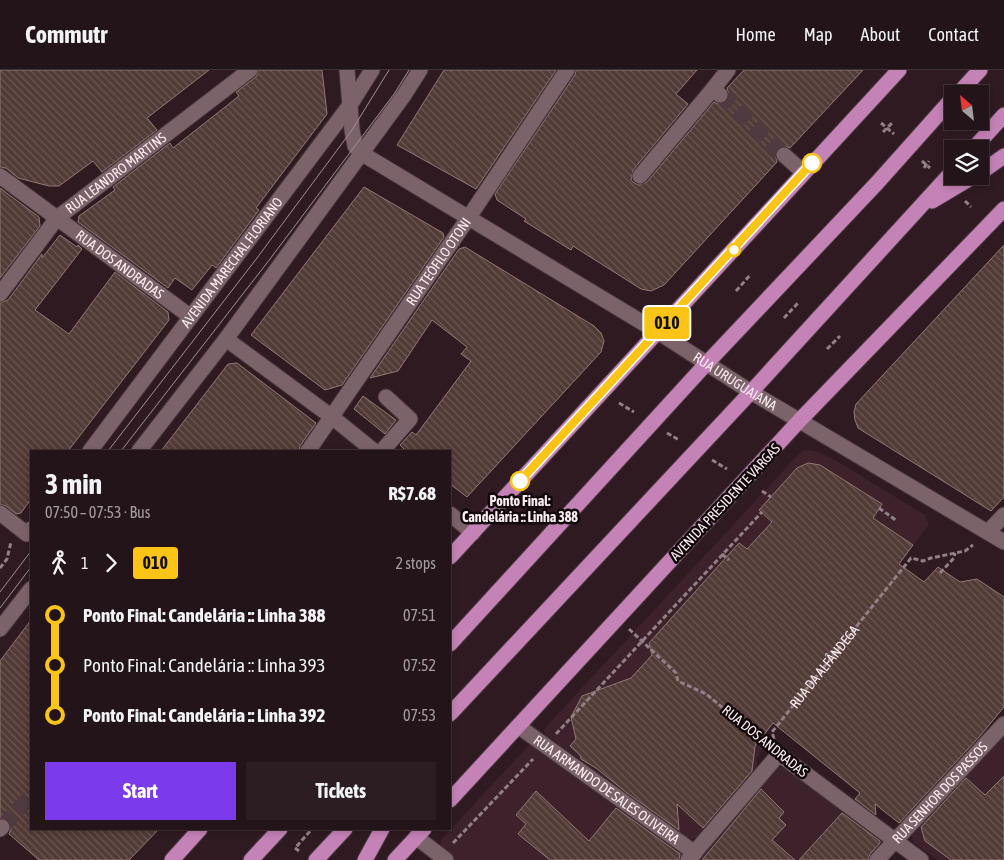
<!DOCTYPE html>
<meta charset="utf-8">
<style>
body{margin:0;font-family:"Asap Condensed",sans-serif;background:#2b1d22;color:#f1f3f6;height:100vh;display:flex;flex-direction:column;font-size:19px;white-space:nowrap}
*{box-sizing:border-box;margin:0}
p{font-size:16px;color:#a39ea2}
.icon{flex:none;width:28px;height:28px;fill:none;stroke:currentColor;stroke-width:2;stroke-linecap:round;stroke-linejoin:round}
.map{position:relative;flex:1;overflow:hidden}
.drawer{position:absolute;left:30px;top:380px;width:421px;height:380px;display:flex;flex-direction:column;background:#231419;border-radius:0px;box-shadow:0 2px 8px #0003,0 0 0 1px #403338}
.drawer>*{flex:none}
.badge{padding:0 10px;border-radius:4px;font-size:18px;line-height:32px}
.needle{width:32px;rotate:332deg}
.buttons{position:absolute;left:944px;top:15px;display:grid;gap:10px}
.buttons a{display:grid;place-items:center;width:45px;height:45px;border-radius:0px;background:#231419;box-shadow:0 2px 8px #0003,0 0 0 1px #403338;font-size:25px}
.map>.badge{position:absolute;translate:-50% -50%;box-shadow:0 0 0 2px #fff}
.legs{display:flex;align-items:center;gap:8px;height:55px;padding:0 15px;font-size:16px}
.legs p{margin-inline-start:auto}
.headline{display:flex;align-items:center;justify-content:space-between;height:85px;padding:0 15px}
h1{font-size:28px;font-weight:700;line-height:38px}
.cta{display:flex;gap:10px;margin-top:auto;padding:10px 15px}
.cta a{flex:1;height:58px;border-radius:0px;background:#7c3aed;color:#fff;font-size:20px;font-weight:700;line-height:58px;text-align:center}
.cta a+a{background:#2b1d22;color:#f1f3f6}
ul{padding:0 15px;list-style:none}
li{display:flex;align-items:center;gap:18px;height:50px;font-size:19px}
li i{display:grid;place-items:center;width:8px;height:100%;margin:0 6px;background:currentColor}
li i::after{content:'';width:12px;height:12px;margin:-6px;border:4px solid;border-radius:50%;background:#231419}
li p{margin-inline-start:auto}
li:first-child i{background:linear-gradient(#0000 50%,currentColor 0)}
li:last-child i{background:linear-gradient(currentColor 50%,#0000 0)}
header{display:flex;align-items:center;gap:30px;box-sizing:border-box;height:70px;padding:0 25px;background:#231419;border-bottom:1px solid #403338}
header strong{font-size:24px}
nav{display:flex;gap:28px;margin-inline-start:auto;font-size:18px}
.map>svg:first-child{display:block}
</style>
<header>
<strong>Commutr</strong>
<nav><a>Home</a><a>Map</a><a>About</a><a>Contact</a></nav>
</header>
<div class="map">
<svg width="1004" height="790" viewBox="0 0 1004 790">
<defs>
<pattern id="building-back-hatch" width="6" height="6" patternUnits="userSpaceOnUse" patternTransform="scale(1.25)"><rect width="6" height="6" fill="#523a37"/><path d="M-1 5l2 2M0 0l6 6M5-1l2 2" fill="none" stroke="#6c5754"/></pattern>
</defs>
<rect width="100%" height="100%" fill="#2f1a21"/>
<!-- built -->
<g fill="#3d222b">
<path d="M809 380 815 381 832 388 925 445 928 452V456L816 602 767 661 765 676 757 688 758 701 697 768 689 769 545 664 544 659 796 387 803 381Z"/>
<path d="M1004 664V790H937L913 772 911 763Z"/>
<path d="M532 674 683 781V784L677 790H456L443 779 441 776V770L527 677Z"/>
<path d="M783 696 825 726 880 771 882 776 871 790H694L775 700Z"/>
</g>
<!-- building -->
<g fill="url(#building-back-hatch)" stroke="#937874">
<path d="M0 0H209L147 48 157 60 102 102 93 91 59 116H49L18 108 6 98 0 97Z"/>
<path d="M259 0H322L327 44 256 138 259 140 216 198 212 195 192 220 175 208 168 218 78 152 79 146 115 120 113 117 170 73 173 78 239 26 236 22 256 7Z"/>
<path d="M444 0H556L476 119 397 75Z"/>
<path d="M576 0H697L676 24 688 34 633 100 631 110 634 113 639 115 647 112 714 32 719 34 727 31 729 26 727 18 744 0H863L790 78 785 76 777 78 775 84 777 92 664 215 651 221 641 219 573 176 571 180 524 151 526 149 497 130 495 124 575 5Z"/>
<path d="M364 117 443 163 444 167 342 315 325 320 251 265Z"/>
<path d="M0 118 39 147 40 156 0 208Z"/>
<path d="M60 165 77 177 78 175 82 179 35 240 69 264 115 202 168 242 169 250 68 381H31V429L21 443 16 444 6 436 0 434V233L8 230 42 184V188Z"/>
<path d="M1004 175V427L991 441 858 358 855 350 854 342 856 334Z"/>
<path d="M465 177 594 256 601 263 604 271 601 282 467 427 450 414V381H404L405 380 400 375 412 362 416 365 471 291 461 284 467 277 432 250 398 301 370 308 459 179Z"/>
<path d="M237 293 316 353 300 376 299 381H161L228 294Z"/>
<path d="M363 326 396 350 385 364 354 339Z"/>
<path d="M808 393 820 395 882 434 873 448 913 475 899 494 924 512 938 497 960 512 977 509 1004 527V637L980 666 899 753 875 734 876 745 855 729 860 723 773 653 755 676 752 701 703 758 677 734 679 760 627 723 596 698 581 689 580 685 570 676 576 669 571 647 582 626 631 608 652 585 649 573 739 473 747 479 772 452 759 440 797 398Z"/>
<path d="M31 550V759H159L129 790H39L9 764 11 759 9 751 5 748H0V591Z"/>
<path d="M1004 706V790H951L925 771 921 757 966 708 985 725Z"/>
<path d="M761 719 784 742 779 748 786 755 772 770 795 790H702Z"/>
<path d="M536 721 589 771 616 738 680 784 679 790H550L518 764 526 754 516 745Z"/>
<path d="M842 743 880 771V773L870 784 868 790H799Z"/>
</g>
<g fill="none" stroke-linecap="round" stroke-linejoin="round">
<!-- minor-tunnel -->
<g stroke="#4e3a40" stroke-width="15" stroke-dasharray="15 8" stroke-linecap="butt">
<path d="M720 25 784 85"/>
<path d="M2 757 31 725"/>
</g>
<!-- minor casing -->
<g stroke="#49383e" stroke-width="17">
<g id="minor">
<path id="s2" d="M347 0 352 60 355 76 361 83 658 262 751 322 1004 472"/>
<path d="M713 19 728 0"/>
<path d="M784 85 803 102"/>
<path id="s3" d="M0 106 191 247"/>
<path d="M640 106 713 19 720 25"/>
<path id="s4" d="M0 224 57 148 250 0"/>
<path d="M226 269 332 347 374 381"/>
<path id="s5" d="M90 381 350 35 372 0"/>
<path d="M139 381 226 269 404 25 420 0"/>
<path id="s6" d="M308 381 469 147 567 0"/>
<path d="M382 381 410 349 386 327"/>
<path d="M0 443 27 464 31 459"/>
<path d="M450 444 473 463"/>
<path d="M988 462 1004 445"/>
<path d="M0 559 31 519"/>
<path id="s7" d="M518 656 695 783"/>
<path d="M0 759 2 757"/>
<path d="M416 767 446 790"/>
<path d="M688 790 779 684 921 790"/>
<path id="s8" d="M877 790 1004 654"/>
</g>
</g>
<!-- major casing -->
<g stroke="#49383e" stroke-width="17">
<g id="major">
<path d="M958 24 980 0"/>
<path d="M973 79 1004 45"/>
<path d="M980 103 1004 86"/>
<path d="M932 131 974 106"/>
<path d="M450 487 899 0"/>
<path d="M450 574 706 294 877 113 952 29"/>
<path d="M450 644 751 322 952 102"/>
<path d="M450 730 800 350 1004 139"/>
<path d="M172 790 200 759"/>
<path d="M251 790 280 759"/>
<path d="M316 790 345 759"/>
<path d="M365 790 382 759"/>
<path d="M395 790 424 759"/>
</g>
</g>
<!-- path -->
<g stroke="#928086" stroke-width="3" stroke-dasharray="5 2.5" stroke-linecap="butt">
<path d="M881 53 894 64"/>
<path d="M883 62 892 53"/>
<path d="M922 91 930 98"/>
<path d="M924 98 929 91"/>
<path d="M965 131 971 137"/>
<path d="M736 221 751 204"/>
<path d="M784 248 798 233"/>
<path d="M827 279 840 266"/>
<path d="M619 333 634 342"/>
<path d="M667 363 679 370"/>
<path d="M712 390 727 399"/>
<path d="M762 421 771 427"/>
<path d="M879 438 897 451"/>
<path d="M722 484 729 490"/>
<path d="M0 498 7 489 11 472"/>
<path d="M940 503 954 488 955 483"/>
<path d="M629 559 676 603 678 611 706 624 766 673"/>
<path d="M556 664 762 442"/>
<path id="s1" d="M774 669 772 662 911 488 923 491 931 488 965 481 973 475"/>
<path d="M453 773 533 689"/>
<path d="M299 781 295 778 312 759"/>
</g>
<!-- minor -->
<use href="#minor" stroke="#7c636a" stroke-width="15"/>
<!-- major -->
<use href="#major" stroke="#c582b7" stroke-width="15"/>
<!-- tram -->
<g stroke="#a19095" stroke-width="1">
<path d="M108 381 257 188 352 60 389 0"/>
<path d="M121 381 270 189 394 24 409 0"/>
<path d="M0 522 31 481"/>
<path d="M0 538 31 497"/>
</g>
</g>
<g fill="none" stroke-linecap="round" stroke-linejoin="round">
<!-- line-1 casing -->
<g stroke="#fff" stroke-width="11">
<path id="line-1" d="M520 411 812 93"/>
</g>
<!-- line-1 -->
<use href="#line-1" stroke="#fdc418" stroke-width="8"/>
</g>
<!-- markers -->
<g fill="#fff" stroke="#fdc418" stroke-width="2.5">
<circle cx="812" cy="93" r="9"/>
<circle cx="734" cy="180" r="6"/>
<circle cx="520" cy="411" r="9"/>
</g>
<g text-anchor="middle" stroke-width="5" stroke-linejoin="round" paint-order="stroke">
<!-- street labels -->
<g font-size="14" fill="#fcedf1" stroke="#11080b">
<text dy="5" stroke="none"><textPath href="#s4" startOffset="169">RUA LEANDRO MARTINS</textPath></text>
<text dy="5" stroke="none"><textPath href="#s6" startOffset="230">RUA TEÓFILO OTONI</textPath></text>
<text dy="5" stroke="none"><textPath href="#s5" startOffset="236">AVENIDA MARECHAL FLORIANO</textPath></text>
<text dy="5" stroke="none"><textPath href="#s3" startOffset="149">RUA DOS ANDRADAS</textPath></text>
<text dy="5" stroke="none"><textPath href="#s2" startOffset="524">RUA URUGUAIANA</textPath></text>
<text transform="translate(725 432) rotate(-47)" y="5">AVENIDA PRESIDENTE VARGAS</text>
<text dy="5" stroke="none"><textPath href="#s1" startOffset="91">RUA DA ALFÂNDEGA</textPath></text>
<text transform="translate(765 671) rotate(39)" y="5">RUA DOS ANDRADAS</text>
<text dy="5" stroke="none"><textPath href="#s7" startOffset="109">RUA ARMANDO DE SALES OLIVEIRA</textPath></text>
<text dy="5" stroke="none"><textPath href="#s8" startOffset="92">RUA SENHOR DOS PASSOS</textPath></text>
</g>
<!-- stop labels -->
<g font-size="14" font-weight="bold" fill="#fcedf1" stroke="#11080b">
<text x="520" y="436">Ponto Final:<tspan x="520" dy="16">Candelária :: Linha 388</tspan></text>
</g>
</g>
</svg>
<div class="buttons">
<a><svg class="needle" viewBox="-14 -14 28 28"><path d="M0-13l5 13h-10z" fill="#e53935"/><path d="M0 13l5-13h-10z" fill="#a39ea2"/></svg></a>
<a><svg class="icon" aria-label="layers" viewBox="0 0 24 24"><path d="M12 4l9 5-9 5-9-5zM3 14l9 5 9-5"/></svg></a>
</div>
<b class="badge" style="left:667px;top:253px;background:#fdc418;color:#111">010</b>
<section class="drawer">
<div class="headline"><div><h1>3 min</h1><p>07:50 – 07:53 · Bus</p></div><b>R$7.68</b></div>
<div class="legs"><svg class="icon" aria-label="walk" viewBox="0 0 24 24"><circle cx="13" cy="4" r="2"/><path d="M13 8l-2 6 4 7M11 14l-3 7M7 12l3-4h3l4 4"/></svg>1<svg class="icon" aria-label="forward" viewBox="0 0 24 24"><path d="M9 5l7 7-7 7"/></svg><b class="badge" style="background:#fdc418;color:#111">010</b><p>2 stops</p></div>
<ul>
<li><i style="color:#fdc418"></i><b>Ponto Final: Candelária :: Linha 388</b><p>07:51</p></li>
<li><i style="color:#fdc418"></i><span>Ponto Final: Candelária :: Linha 393</span><p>07:52</p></li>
<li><i style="color:#fdc418"></i><b>Ponto Final: Candelária :: Linha 392</b><p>07:53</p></li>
</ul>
<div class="cta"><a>Start</a><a>Tickets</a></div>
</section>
</div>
